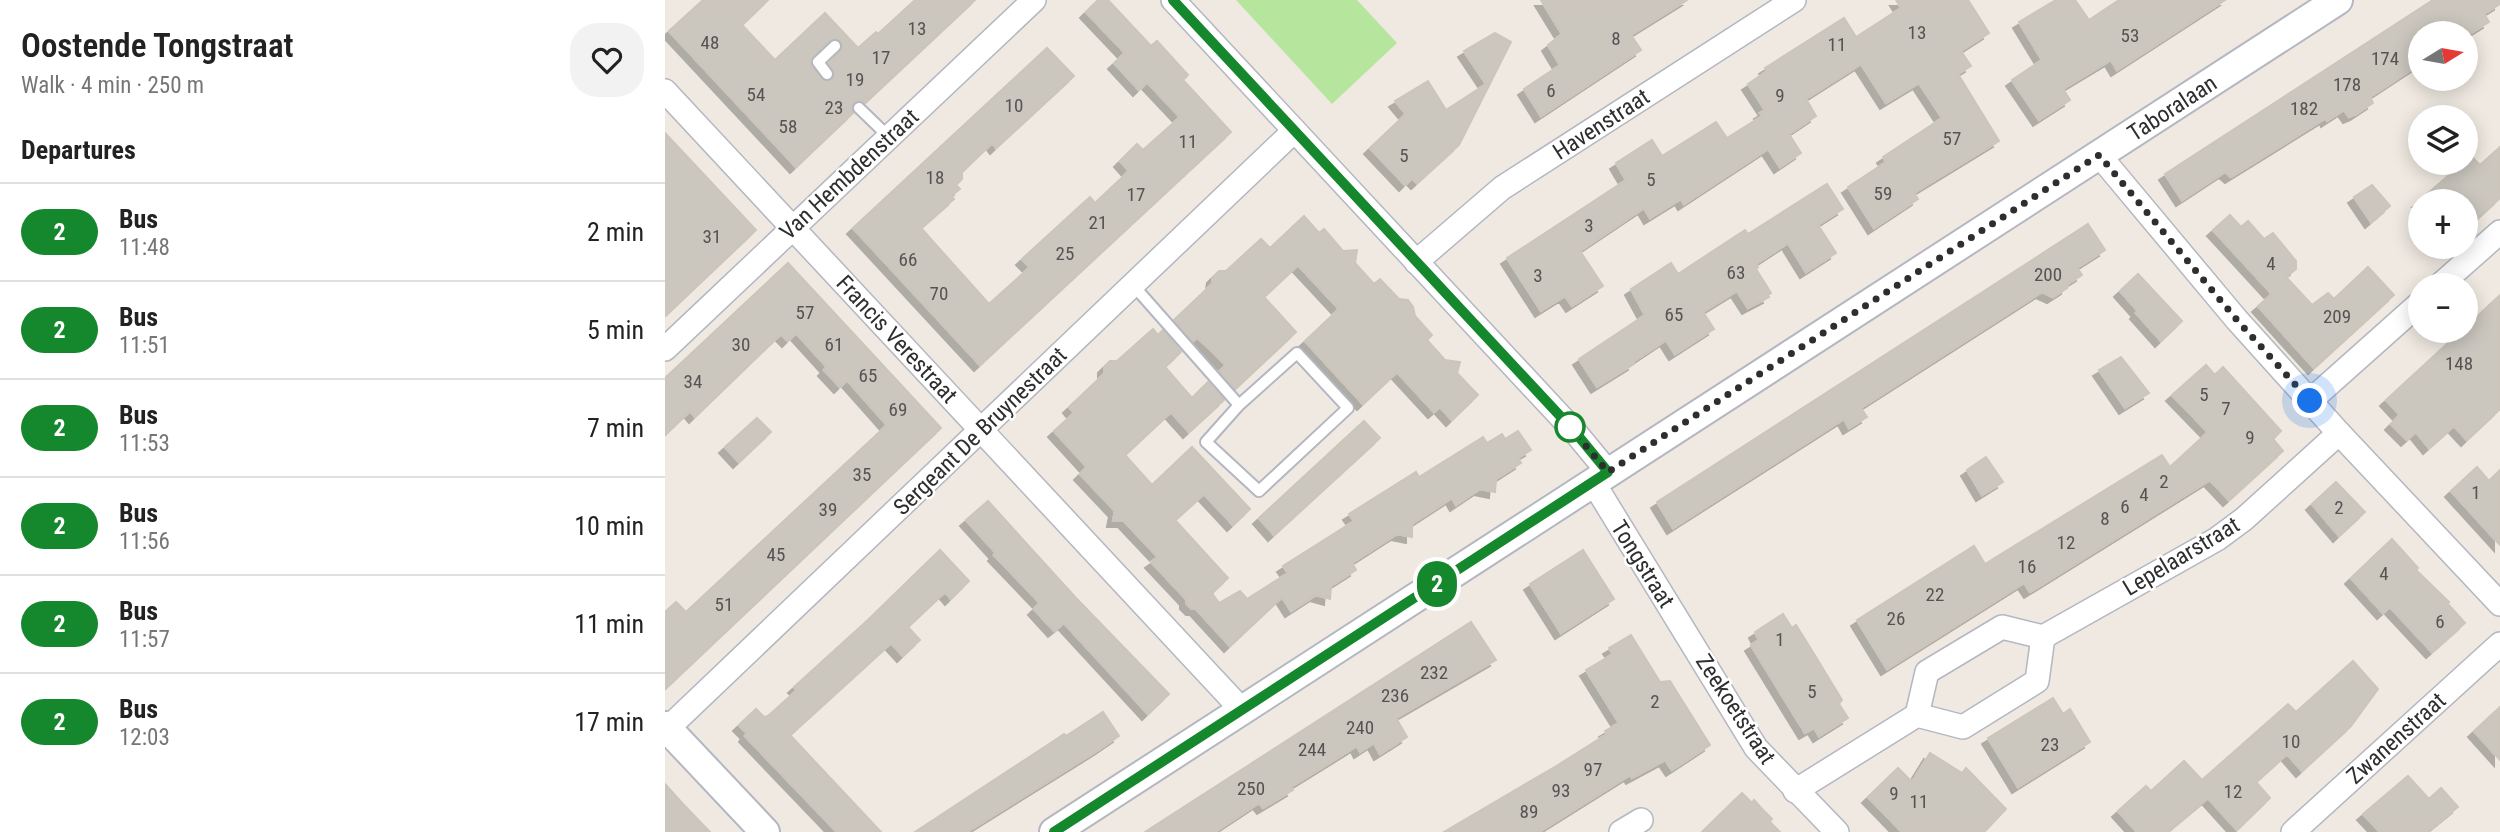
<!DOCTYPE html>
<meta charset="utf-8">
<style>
body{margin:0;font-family:"Roboto Condensed",sans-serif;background:#f2f2f2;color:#222;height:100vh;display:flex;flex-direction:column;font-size:26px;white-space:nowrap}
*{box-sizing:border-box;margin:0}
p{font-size:23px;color:#767676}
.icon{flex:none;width:38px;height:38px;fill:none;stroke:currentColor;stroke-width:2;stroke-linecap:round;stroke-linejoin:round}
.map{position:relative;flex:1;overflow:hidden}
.details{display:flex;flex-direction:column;background:#fff;width:665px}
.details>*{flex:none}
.badge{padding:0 14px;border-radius:23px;font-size:24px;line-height:46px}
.needle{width:46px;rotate:79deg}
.tools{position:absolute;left:1743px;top:21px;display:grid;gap:14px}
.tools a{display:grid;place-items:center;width:70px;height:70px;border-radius:50%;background:#fff;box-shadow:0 4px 18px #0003;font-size:35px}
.you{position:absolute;width:35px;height:35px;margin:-18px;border:5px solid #fff;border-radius:50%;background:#1a73e8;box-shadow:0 0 0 10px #1a73e833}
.map>.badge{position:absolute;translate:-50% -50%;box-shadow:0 0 0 4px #fff}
h2{padding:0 21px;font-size:26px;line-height:63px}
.round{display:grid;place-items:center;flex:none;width:74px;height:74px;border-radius:28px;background:#f2f2f2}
.headline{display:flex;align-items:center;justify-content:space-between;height:119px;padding:0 21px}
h1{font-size:33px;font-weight:600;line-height:52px}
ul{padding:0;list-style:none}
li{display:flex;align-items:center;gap:21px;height:98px;padding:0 21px;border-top:2px solid #e0e0e0}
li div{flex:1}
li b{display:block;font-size:26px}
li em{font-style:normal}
li .badge{min-width:77px;font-weight:700;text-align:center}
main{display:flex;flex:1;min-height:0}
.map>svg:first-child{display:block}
</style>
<main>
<section class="details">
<div class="headline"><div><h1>Oostende Tongstraat</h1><p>Walk · 4 min · 250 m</p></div><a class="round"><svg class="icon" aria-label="heart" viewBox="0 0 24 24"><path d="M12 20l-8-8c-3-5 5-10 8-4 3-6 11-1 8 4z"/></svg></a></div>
<h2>Departures</h2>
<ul>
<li><span class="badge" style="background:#15882e;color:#fff">2</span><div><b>Bus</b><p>11:48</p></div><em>2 min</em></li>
<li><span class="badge" style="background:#15882e;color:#fff">2</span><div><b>Bus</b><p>11:51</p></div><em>5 min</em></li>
<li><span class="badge" style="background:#15882e;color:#fff">2</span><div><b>Bus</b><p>11:53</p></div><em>7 min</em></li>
<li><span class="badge" style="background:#15882e;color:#fff">2</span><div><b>Bus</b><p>11:56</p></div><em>10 min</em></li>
<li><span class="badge" style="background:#15882e;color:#fff">2</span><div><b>Bus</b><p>11:57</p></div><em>11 min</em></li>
<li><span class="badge" style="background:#15882e;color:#fff">2</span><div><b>Bus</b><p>12:03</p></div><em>17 min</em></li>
</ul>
</section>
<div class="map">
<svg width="1835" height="832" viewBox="0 0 1835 832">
<defs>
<filter id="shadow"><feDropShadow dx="-6" dy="6" stdDeviation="0" flood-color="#0004"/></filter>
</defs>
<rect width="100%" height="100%" fill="#efe9e1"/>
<!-- green -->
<path fill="#b6e59e" d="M571 0H692L732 43 667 104Z"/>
<!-- building -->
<g fill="#cbc7bf" stroke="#cbc5ba" stroke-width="2" fill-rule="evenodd" filter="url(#shadow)">
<path d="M38 0H103L77 25 110 60 160 13 193 48 211 32 213 34 250 0H310L200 103 195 100 189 102 186 107 188 113 131 167 4 31ZM172 38 176 41 178 48 164 63 170 72 169 78 160 81 147 67 145 60 165 40Z"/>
<path d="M433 0H443L486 46 492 41 523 75 518 80 566 132 315 365 188 228 382 48 409 76 331 148 327 143 297 172V179L291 185 295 189 286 196 289 199 256 228 324 304 365 267 357 259 425 197 430 203 464 171 455 161 472 144 478 150 515 117 482 82 474 90 449 63 460 53 421 12Z"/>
<path d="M876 0H1022L966 35 976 50 876 116 859 89 895 65 883 45 897 34Z"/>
<path d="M1231 0H1303L1324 33 1296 51 1306 66 1293 74 1334 141 1249 193 1253 199 1209 228 1183 187 1221 162 1218 157 1277 118 1254 83 1221 103 1196 64 1141 99 1151 116 1124 134 1136 153 1115 167 1103 149 1019 204 1016 199 985 218 979 208 915 251 938 286 907 306 900 296 876 311 842 258 961 180 951 163 987 140 997 156 1051 122 1062 138 1097 116 1095 113 1100 110 1083 84 1102 71 1100 68 1179 18 1191 37 1236 8Z"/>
<path d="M1391 0H1410L1424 20 1454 0H1560L1452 70 1446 60 1398 89 1405 100 1374 120 1347 80 1377 60 1354 22Z"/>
<path d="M1768 0H1835V4L1819 14 1824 22 1806 33H1755V64L1705 97 1708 103 1691 114 1684 117 1679 110 1662 121 1661 118 1566 177 1560 172 1517 200 1500 174Z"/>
<path d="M830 33 846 42 794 145 752 183 747 178 740 185 705 148 741 114 730 101 763 81 781 110 821 84 799 51Z"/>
<path d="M0 133 91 230 0 316Z"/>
<path d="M1835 147V198L1801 229V201H1754L1798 163H1801L1806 156 1815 165Z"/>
<path d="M1162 184 1178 209 1153 225 1171 253 1141 272 1123 243 1091 264 1093 267 1091 269 1106 293 1103 295 1104 297 1083 308 1072 291 1038 312 1049 329 1010 354 1001 340 968 362 969 364 932 387 914 359 980 315 966 289 1006 263 1013 274 1080 230 1083 234Z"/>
<path d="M1707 185 1725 206 1706 222 1689 197Z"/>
<path d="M1565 215 1576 227 1583 221 1599 239 1608 233 1631 261V269L1621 277 1647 305 1663 293 1669 299 1703 267 1729 295 1649 368 1593 306 1607 294 1548 230Z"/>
<path d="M639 216 654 233 659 229 678 251 692 250 690 263 709 284 715 279 734 299 743 300 748 307 750 316 767 335 762 340 780 360 795 362 792 373 813 395 787 420 775 407 769 412 732 372 698 404 640 341 674 309 633 265 599 297 631 332 570 389 555 371 561 365 532 337 528 341 509 320 547 284 548 277 554 271H561L596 239 605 248Z"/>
<path d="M1423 224 1440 250 1412 268 1417 275 1403 284 1402 288 1388 297 1377 292 1196 408 1202 417 1184 428 1179 419 1008 528 992 502Z"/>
<path d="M123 263 276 428 0 689V612L11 602 21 612 222 425 182 380 175 387 159 370 162 367 131 333 123 341 116 334 30 417 25 411 0 435V378Z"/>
<path d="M1473 274 1517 321 1496 341 1471 313 1473 311 1455 291Z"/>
<path d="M1835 295V409L1802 440 1789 426 1764 448 1751 432 1742 440 1726 424 1735 415 1721 400 1796 331H1801V327Z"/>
<path d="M488 329 493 335 498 330 516 352 500 367 527 398 543 382 559 400 524 432 506 412 460 455 487 485 527 447 585 509 568 525 539 494 510 520 563 578 547 593 554 603 575 591 582 599 623 573 618 566 689 521 684 514 751 472 754 477 818 437 822 443 837 434 840 439 853 431 866 450 853 458 856 463 831 479 830 492 815 489 791 505 787 498 747 524V537L732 534 687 563 691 570 666 586 665 599 651 595 626 611 617 597 565 646 531 609H527L521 603V599L486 562 493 557 459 521H448L450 511 415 474 422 467 389 431 409 413 404 407 439 374V367L445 361H452Z"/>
<path d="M1456 357 1484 393 1460 408 1434 370Z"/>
<path d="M1541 365 1550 375 1558 367 1616 431 1608 439 1618 451 1564 500 1545 480 1365 592 1359 583 1222 669 1192 620 1309 546 1320 564 1497 455 1505 467 1543 432 1507 395Z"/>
<path d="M92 418 106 432 74 462 60 447Z"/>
<path d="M699 421 715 438 609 535 594 518Z"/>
<path d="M1321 457 1338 482 1317 495 1302 470Z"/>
<path d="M1812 467 1824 481 1835 470V545L1786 491Z"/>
<path d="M1671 482 1700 512 1674 536 1647 504Z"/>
<path d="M323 501 411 598 504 694 483 714 399 623 389 631 369 609 375 603 329 555 331 553 301 520Z"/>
<path d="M1727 539 1753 568 1751 570 1784 602 1782 603 1800 623 1767 652 1725 607 1718 613 1686 578Z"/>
<path d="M275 550 304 581 286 599 280 592 243 627 255 640 238 656 226 643 125 735 216 832H172L80 736 82 733 74 725 91 709 99 717 103 716 132 690 129 687 204 619Z"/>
<path d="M918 550 949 599 896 633 865 584Z"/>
<path d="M1118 614 1127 628 1131 625 1146 649 1177 700 1174 704 1183 718 1154 736 1149 728 1140 733 1086 645 1094 640 1090 632Z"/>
<path d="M806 622 831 660 731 718 742 737 715 754 709 743 695 752 692 746 626 787 628 790 598 808 594 803 550 832H480Z"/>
<path d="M966 635 995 682 1005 681 1045 745 1007 770 1000 760 967 778 965 775 874 832H779L893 765 942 734 940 731 954 723 921 670 948 654 944 648Z"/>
<path d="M1688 661 1713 689 1686 726 1637 771 1622 754 1591 782 1605 798 1572 830 1543 798 1502 832H1472L1453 811 1481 786 1486 791 1519 761 1537 780 1623 704 1631 712Z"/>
<path d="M1388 698 1398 714 1405 709 1425 742 1353 787 1323 738Z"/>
<path d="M1835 707V760L1809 731Z"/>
<path d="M438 712 454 736 435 749 302 832H250L381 746 399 734 401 736Z"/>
<path d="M1265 753 1297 773 1301 768 1341 809 1319 832H1237L1203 797 1233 768 1247 782Z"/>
<path d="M1743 776 1764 799 1776 788 1793 807 1762 832H1715L1698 814Z"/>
<path d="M0 784 18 804 45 832H0Z"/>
<path d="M1077 793 1087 803 1089 800 1098 810 1107 819 1105 822 1115 832H1037Z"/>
</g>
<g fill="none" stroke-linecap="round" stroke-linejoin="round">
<!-- service casing -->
<g stroke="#b4b7c1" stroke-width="14">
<g id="service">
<path d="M162 74 153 62 170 46"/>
<path d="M194 108 224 137"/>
<path d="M468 285 574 405 632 353 683 408 594 491 541 442 574 405"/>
</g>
</g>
<!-- minor casing -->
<g stroke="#b4b7c1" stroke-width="26">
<g id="minor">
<path d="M508 0 910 432 943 472"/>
<path d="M0 91 577 710"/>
<path d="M1434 155 1572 320 1674 433 1835 604"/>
<path d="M751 262 837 188 1129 0"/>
<path d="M1775 285 1835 232"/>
<path d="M0 349 369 0"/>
<path d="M1645 401 1755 303"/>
<path d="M928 482 1091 748 1172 832"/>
<path d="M1252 715 1298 727 1372 681 1378 637"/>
<path d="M0 731 629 131"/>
<path d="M1130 791 1252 715 1262 672 1337 627 1378 637 1552 539 1579 519 1674 433"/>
<path d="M956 832 976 820"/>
<path d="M1628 832 1835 644"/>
</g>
</g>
<!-- tertiary casing -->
<g stroke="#b4b7c1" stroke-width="32">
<g id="tertiary">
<path d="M0 726 100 832"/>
<path d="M389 832 1673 0"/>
</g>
</g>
<!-- service -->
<use href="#service" stroke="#fff" stroke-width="10"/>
<!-- minor -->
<use href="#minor" stroke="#fff" stroke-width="23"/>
<!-- tertiary -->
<use href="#tertiary" stroke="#fff" stroke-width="28"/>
</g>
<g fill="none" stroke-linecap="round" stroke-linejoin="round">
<!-- line casing -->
<g stroke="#fff" stroke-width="16">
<path id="line" d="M389 832 943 472 910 432 508 0"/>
</g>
<!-- line -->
<use href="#line" stroke="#15882e" stroke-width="10"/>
<!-- walk -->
<path stroke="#2e2e2e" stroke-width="7" stroke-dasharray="0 12.6" d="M905 427 943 472 1434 155 1572 320 1645 401"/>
</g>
<!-- markers -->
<circle fill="#fff" stroke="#15882e" stroke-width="3.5" cx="905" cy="427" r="14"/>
<g text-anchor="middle" stroke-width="5" stroke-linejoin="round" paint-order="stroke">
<!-- number labels -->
<g font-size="19" fill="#555452">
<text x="252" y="35">13</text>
<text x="1252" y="39">13</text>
<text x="1465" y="42">53</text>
<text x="951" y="45">8</text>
<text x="45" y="49">48</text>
<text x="1172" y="51">11</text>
<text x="216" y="64">17</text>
<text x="1720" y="65">174</text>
<text x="190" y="86">19</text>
<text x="1682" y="91">178</text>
<text x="886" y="97">6</text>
<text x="91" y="101">54</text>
<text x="1115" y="102">9</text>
<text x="349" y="112">10</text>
<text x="169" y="114">23</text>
<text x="1639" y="115">182</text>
<text x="123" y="133">58</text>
<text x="1287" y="145">57</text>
<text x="523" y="148">11</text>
<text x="739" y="162">5</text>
<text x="270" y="184">18</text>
<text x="986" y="186">5</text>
<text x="1218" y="200">59</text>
<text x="471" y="201">17</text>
<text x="433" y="229">21</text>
<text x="924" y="232">3</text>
<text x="47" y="243">31</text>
<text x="400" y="260">25</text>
<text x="243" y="266">66</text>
<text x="1606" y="270">4</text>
<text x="1071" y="279">63</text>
<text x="1383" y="281">200</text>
<text x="873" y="282">3</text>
<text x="274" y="300">70</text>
<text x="140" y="319">57</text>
<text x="1009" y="321">65</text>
<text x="1672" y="323">209</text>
<text x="76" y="351">30</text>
<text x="169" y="351">61</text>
<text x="1794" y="370">148</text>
<text x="203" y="382">65</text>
<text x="28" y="388">34</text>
<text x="1539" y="401">5</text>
<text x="1561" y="415">7</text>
<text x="233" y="416">69</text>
<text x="1585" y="444">9</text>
<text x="197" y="481">35</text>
<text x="1499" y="488">2</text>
<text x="1811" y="499">1</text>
<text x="1479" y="501">4</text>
<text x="1460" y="513">6</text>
<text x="1674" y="514">2</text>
<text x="163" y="516">39</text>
<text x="1440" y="525">8</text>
<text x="1401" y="549">12</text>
<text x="111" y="561">45</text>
<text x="1362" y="573">16</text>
<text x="1719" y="580">4</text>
<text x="1270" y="601">22</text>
<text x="59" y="611">51</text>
<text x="1231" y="625">26</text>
<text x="1775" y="628">6</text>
<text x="1115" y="646">1</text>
<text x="769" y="679">232</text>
<text x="1147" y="698">5</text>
<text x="730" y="702">236</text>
<text x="990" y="708">2</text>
<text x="695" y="734">240</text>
<text x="1626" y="748">10</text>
<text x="1385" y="751">23</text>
<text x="647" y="756">244</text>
<text x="928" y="776">97</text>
<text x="586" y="795">250</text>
<text x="896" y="797">93</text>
<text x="1568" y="798">12</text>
<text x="1229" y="800">9</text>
<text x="1254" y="808">11</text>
<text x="864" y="818">89</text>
</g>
<!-- street labels -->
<g font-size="23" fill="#2e2e2e" stroke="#fff">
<text transform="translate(1507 108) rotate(-33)" y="8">Taboralaan</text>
<text transform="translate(936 124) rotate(-33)" y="8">Havenstraat</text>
<text transform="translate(184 174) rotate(-43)" y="8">Van Hembdenstraat</text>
<text transform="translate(232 339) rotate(47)" y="8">Francis Verestraat</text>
<text transform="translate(315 431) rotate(-44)" y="8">Sergeant De Bruynestraat</text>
<text transform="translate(1516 556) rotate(-31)" y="8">Lepelaarstraat</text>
<text transform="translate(978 564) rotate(58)" y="8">Tongstraat</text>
<text transform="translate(1071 709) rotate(57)" y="8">Zeekoetstraat</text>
<text transform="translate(1731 738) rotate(-42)" y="8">Zwanenstraat</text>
</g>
</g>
</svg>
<div class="tools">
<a><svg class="needle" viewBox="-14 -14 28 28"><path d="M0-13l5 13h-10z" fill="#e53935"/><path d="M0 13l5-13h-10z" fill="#767676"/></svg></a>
<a><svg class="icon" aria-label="layers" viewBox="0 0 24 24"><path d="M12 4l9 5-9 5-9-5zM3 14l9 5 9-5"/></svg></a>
<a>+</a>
<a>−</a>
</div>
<div class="you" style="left:1645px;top:401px"></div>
<b class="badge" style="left:772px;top:584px;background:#15882e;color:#fff">2</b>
</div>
</main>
